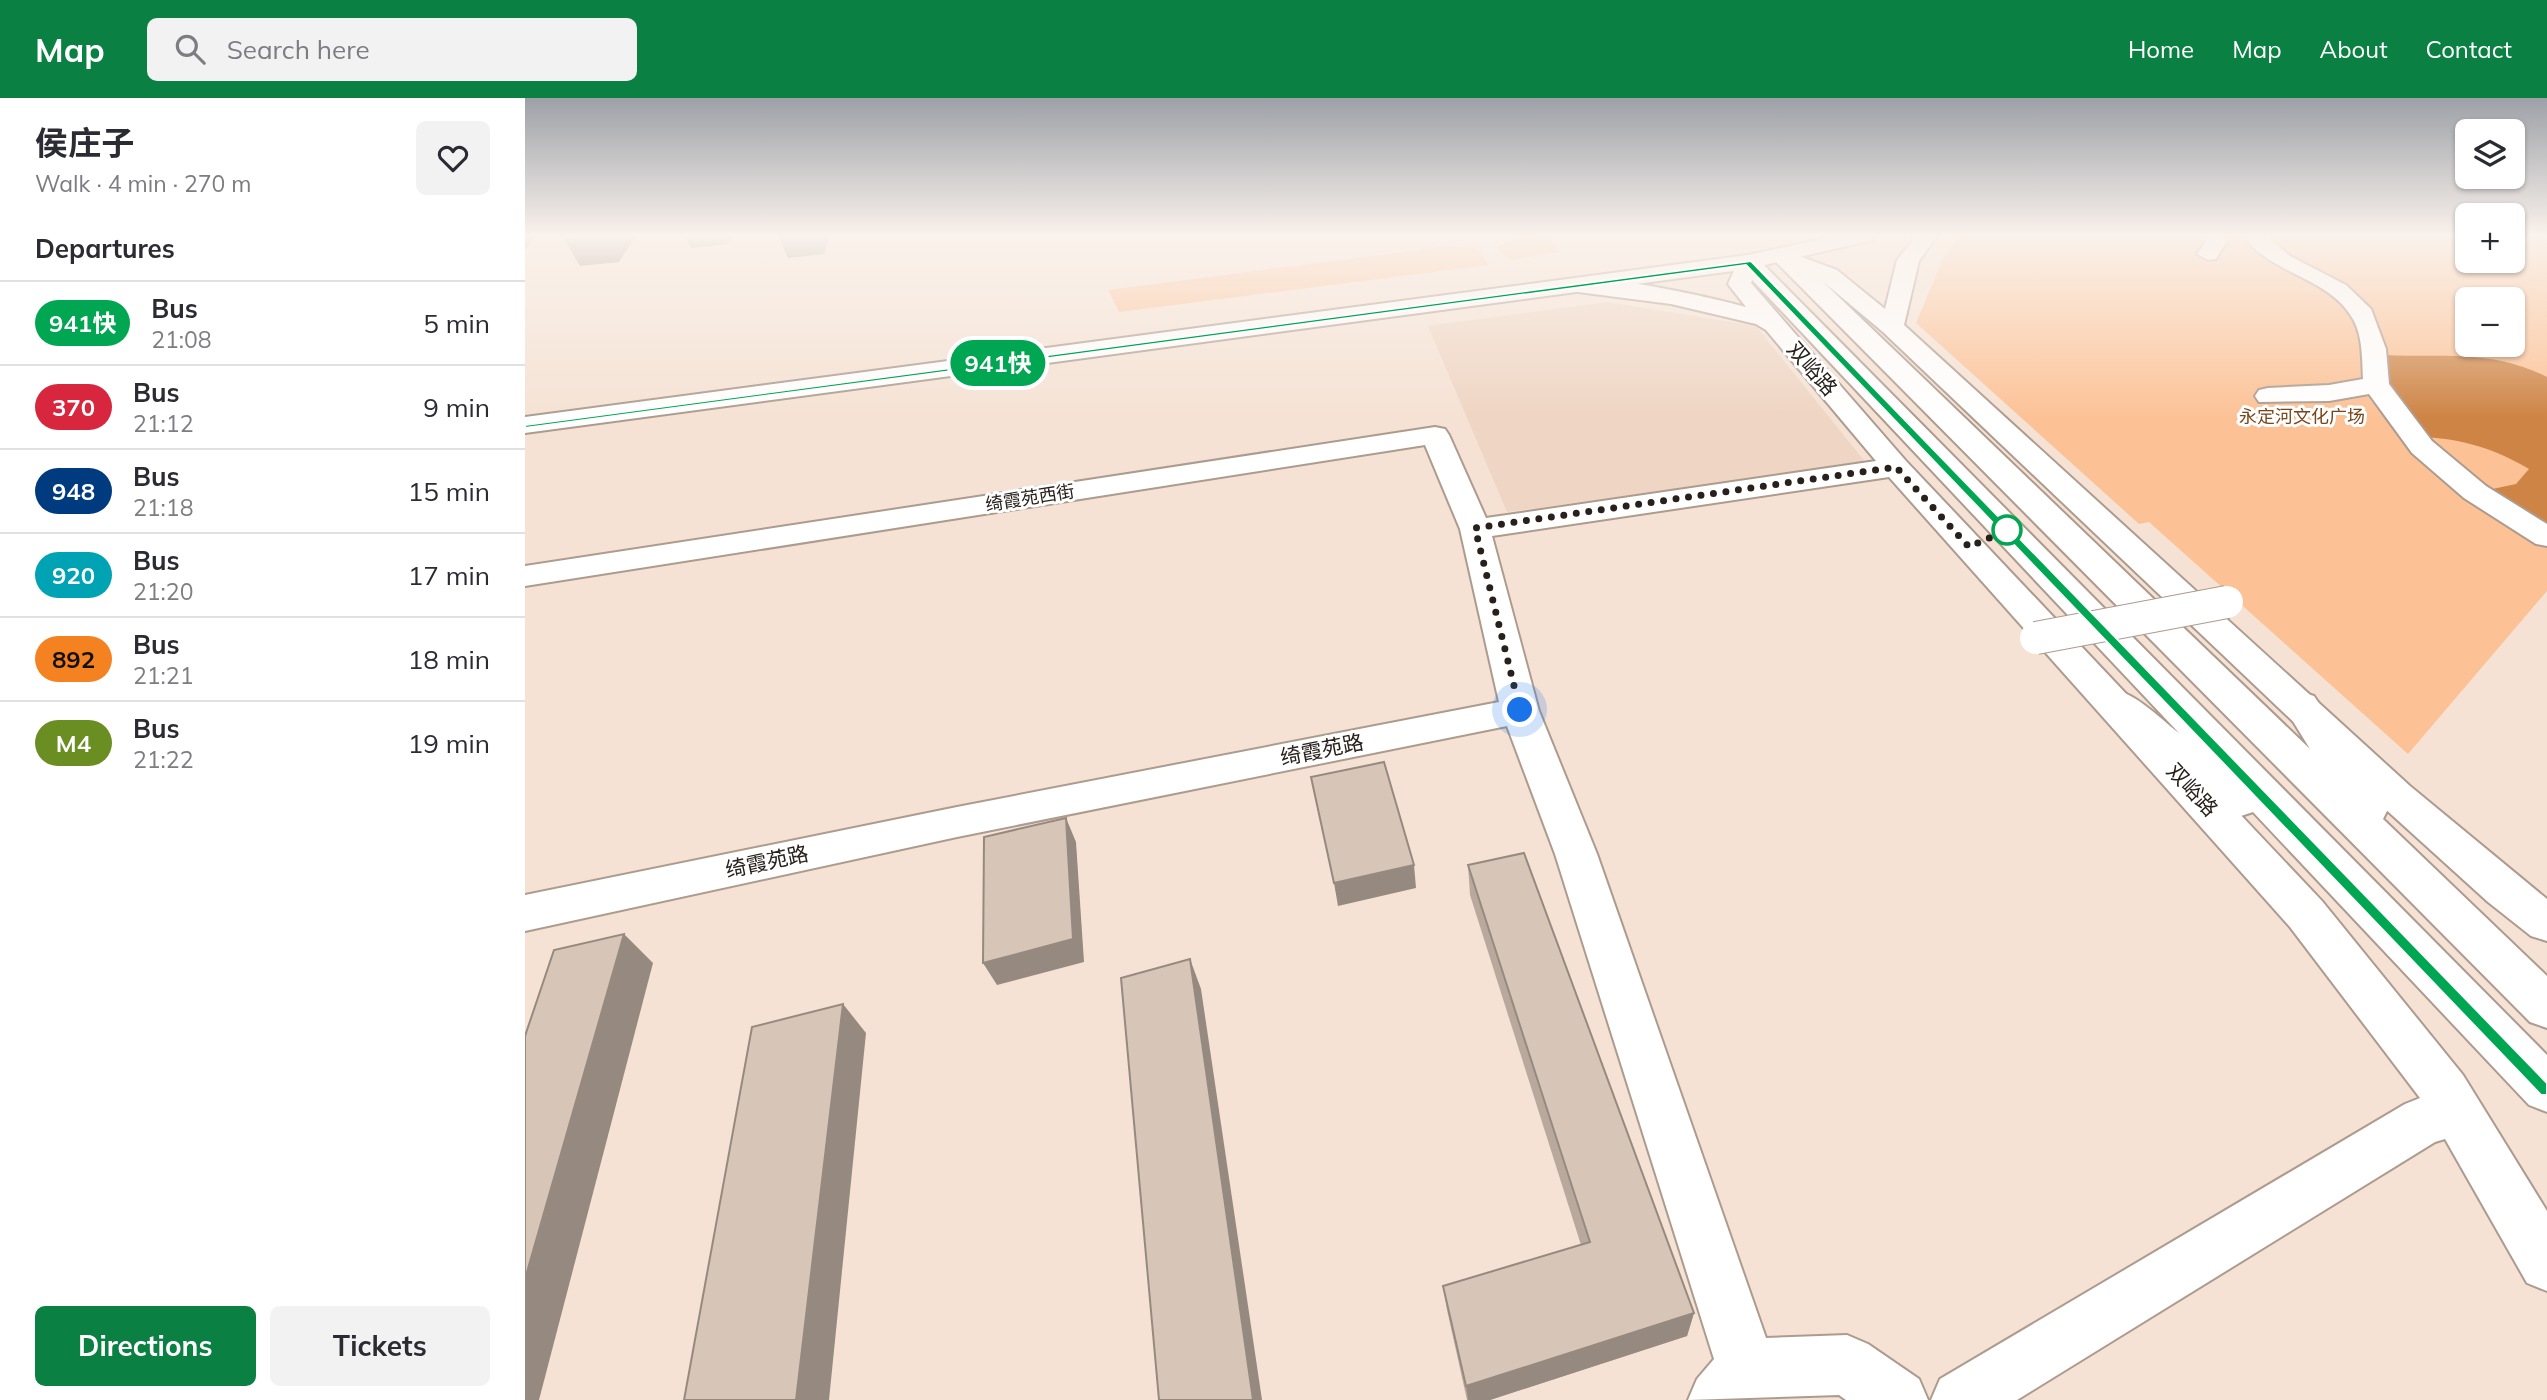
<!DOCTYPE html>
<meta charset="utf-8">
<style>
body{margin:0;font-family:Mulish,"Noto Sans SC",sans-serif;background:#f2f2f3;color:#2b2b33;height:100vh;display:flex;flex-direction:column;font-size:26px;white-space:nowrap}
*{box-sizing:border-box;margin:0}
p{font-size:23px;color:#7c7c81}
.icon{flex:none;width:38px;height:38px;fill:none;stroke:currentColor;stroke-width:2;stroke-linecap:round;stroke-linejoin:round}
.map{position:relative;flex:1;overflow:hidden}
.side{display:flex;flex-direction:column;background:#fff;width:525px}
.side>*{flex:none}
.badge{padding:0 14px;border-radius:23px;font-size:24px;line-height:46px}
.fabs{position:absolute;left:1930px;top:21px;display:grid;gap:14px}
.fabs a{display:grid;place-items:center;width:70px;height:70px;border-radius:10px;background:#fff;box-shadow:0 2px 5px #0004;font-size:35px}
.you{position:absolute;width:35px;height:35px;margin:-18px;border:5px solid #fff;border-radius:50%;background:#1a73e8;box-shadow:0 0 0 10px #1a73e833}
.map>.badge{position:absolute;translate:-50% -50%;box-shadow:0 0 0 4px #fff}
h2{padding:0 35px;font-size:26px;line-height:63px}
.round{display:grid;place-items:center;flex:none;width:74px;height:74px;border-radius:10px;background:#f2f2f3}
.head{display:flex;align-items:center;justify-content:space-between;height:119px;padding:0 35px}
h1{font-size:33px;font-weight:700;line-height:52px}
.primary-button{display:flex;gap:14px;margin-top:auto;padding:14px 35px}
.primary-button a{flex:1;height:80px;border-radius:10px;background:#0b8043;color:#fff;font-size:28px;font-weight:700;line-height:80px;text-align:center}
.primary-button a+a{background:#f2f2f3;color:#2b2b33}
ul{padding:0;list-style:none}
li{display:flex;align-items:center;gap:21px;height:84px;padding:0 35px;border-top:2px solid #e1e1e2}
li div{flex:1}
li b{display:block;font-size:26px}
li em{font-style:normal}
li .badge{min-width:77px;font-weight:700;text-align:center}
header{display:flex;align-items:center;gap:42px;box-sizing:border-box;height:98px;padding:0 35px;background:#0b8043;color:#fff}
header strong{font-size:33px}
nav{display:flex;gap:38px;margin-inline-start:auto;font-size:24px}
.search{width:490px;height:63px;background:#f2f2f3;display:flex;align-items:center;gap:18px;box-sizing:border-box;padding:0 24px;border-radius:10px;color:#7c7c81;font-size:26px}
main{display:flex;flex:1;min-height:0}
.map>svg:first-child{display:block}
</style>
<header>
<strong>Map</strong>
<div class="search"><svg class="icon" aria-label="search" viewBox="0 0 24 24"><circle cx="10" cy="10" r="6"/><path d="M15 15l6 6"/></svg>Search here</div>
<nav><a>Home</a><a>Map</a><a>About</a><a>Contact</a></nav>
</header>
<main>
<section class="side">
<div class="head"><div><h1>侯庄子</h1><p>Walk · 4 min · 270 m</p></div><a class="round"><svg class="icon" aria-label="heart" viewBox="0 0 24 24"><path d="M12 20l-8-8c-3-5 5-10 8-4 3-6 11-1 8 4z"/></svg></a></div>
<h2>Departures</h2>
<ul>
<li><span class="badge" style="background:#00a651;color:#fff">941快</span><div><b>Bus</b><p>21:08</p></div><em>5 min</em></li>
<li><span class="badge" style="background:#d7263d;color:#fff">370</span><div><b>Bus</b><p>21:12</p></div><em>9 min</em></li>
<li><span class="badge" style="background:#003b80;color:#fff">948</span><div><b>Bus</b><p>21:18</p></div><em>15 min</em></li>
<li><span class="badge" style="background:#00a3b4;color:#fff">920</span><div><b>Bus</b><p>21:20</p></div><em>17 min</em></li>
<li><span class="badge" style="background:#f58220;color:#111">892</span><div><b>Bus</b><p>21:21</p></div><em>18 min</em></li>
<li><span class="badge" style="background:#6b8e23;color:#fff">M4</span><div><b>Bus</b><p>21:22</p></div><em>19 min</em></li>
</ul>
<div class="primary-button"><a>Directions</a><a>Tickets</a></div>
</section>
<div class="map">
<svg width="2022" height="1302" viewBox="0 0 2022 1302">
<rect width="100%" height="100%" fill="#f5e2d4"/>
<!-- built -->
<path fill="#efd5c3" d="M1082 204 1231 228 1341 365 982 414 903 228Z"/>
<!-- green -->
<g fill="#fcc296" fill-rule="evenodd">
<path d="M1024 138 1036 154 985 162 972 149 990 141Z"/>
<path d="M1436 138H1942V163H1988V138H2022V493L1883 656 1624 424 1614 426 1391 225 1419 158ZM1942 201H1988V247H1942Z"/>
<path d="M924 148 953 151 964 167 594 214 583 192Z"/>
</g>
<!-- water -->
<path fill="#ce8445" d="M1860 257C1919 260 1967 251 2022 279V433L1958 393 1991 386 2004 371C1970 351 1938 341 1899 339L1860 283Z"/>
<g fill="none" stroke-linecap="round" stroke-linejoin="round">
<!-- minor casing -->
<g stroke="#ad9b8e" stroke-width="4">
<g id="minor">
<path d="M1391 138H1412L1394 163 1379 227 1885 688 2022 801V843L2006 838 1963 804 1857 708 1358 234 1296 182 1250 163 1247 158 1258 152 1312 172 1360 211 1372 162Z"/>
<path d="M1685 138H1705L1691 161 1683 162 1672 156Z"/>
<path d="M1719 138H1742L1765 158 1821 187 1846 211 1861 251 1864 286 1907 343 1961 388 2022 426V448L2011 446 1939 400 1887 355 1844 296 1804 303 1734 304 1730 298 1734 292 1743 290 1804 287 1838 281C1837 262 1838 235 1826 218 1802 179 1745 176 1719 138Z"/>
<path d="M1223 157 1234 164 1226 185 1381 363 1797 803 1938 977 2022 1113V1193L2002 1185 1920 1041 1910 1044 1492 1302H1406L1415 1281 1880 1006 1895 1000 1765 829 1364 379 967 438 1014 613 1072 756 1241 1240 1322 1237 1343 1246 1394 1281 1403 1302H1321L1314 1297 1163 1302 1172 1281 1189 1261 1030 756 982 628 432 739 0 833V797L432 709 974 604 935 431 900 347 0 488V468L910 329 920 331 924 337 961 420 1351 363 1241 232 1231 226 1146 206 1053 194 1042 187C1055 168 1195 202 1221 209L1203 186 1215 159Z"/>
</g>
</g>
<!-- major casing -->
<g stroke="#ad9b8e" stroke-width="4">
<path id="major" d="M1311 138H1350L1347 142 1223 171 0 335V319L1223 157Z"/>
</g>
<!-- highway casing -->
<g stroke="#ad9b8e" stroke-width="4">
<g id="highway">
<path d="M1258 152 1266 153 1785 651 1758 607 1763 598 1776 594 1789 598 1857 700 1863 711 1858 721 2022 878V930L2005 924 1250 163 1247 158 1250 153Z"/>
<path d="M1223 157 1231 159 2022 957V1014L2004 1007 1728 714 1716 718 1702 714 1571 610 1566 601 1571 592C1602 584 1631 618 1654 635L1215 169 1212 164Z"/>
</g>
</g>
<!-- minor -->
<use href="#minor" fill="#fff" fill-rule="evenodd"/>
<!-- major -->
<use href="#major" fill="#fff" fill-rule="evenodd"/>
<!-- highway -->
<use href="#highway" fill="#fff" fill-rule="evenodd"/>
<!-- minor-bridge casing -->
<g stroke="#ad9b8e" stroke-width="34" stroke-linecap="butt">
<path id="minor-bridge" d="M1511 540 1702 504"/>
</g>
<!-- minor-bridge -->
<use href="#minor-bridge" stroke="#fff" stroke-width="32"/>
</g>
<!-- wall -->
<path fill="#b9a99d" d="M943 767 1169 1215 1162 1238 965 1302H942L922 1212 918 1188 1056 1147 945 797Z"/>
<!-- shaded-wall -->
<g fill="#968a80">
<path d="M0 138H11L0 152Z"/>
<path d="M81 138H111L94 164 55 168 40 143Z"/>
<path d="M160 138H207L203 146 166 150Z"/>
<path d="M253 138H305L299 156 263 160Z"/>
<path d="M541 720 551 744 559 864 472 887 458 865Z"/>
<path d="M889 767 891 790 813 808 809 785Z"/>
<path d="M99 836 128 865 14 1302H0V1181Z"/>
<path d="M665 861 676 891 737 1302H728Z"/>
<path d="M318 906 341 935 304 1302H271Z"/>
<path d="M1169 1215 1162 1238 965 1302H943L941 1288Z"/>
</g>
<!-- building -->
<g fill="#d7c5b7" stroke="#968a80" stroke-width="2">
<path d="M44 138H81L80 139 40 143Z"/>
<path d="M859 664 889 767 809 785 786 679Z"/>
<path d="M541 720 548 841 458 865 459 739Z"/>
<path d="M999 755 1169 1215 941 1288 918 1188 1065 1144 943 767Z"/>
<path d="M99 836 0 1181V938L29 852Z"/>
<path d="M665 861 728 1302H634L596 880Z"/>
<path d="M318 906 271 1302H159L227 929Z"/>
</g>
<!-- sky -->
<linearGradient id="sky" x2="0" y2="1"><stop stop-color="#9da1a7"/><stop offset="0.43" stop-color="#faf2ec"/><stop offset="1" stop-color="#faf2ec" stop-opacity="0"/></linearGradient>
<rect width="2022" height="320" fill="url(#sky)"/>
<!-- line -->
<path fill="#00a651" stroke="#fff" stroke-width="2" d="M1226 163 2022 985V997H2016L1221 167 0 330V327Z"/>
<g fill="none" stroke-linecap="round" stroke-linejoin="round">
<!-- walk -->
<path stroke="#27201b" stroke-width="7" stroke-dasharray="0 12.6" d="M995 612 950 430 1371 369 1444 449 1482 432"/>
</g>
<!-- markers -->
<circle fill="#fff" stroke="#00a651" stroke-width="3.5" cx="1482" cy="432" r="14"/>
<g text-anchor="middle" stroke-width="6" stroke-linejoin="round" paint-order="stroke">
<!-- far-park labels -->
<g font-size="18" fill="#784618" stroke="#fff">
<text x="1777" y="325">永定河文化广场</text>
</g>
<!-- far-street labels -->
<g font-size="18" fill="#27201b" stroke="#fff">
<text transform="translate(505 400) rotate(-9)" y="6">绮霞苑西街</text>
</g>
<!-- street labels -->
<g font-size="21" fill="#27201b" stroke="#fff">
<text transform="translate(1287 271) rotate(49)" y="7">双峪路</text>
<text transform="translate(797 652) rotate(-11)" y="7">绮霞苑路</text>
<text transform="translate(1667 692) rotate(47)" y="7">双峪路</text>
<text transform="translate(242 764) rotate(-12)" y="7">绮霞苑路</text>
</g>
</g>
</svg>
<div class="fabs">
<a><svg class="icon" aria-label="layers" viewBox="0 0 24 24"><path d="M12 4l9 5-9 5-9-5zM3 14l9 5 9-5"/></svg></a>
<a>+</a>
<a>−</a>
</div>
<div class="you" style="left:995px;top:612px"></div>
<b class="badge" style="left:473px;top:265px;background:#00a651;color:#fff">941快</b>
</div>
</main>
